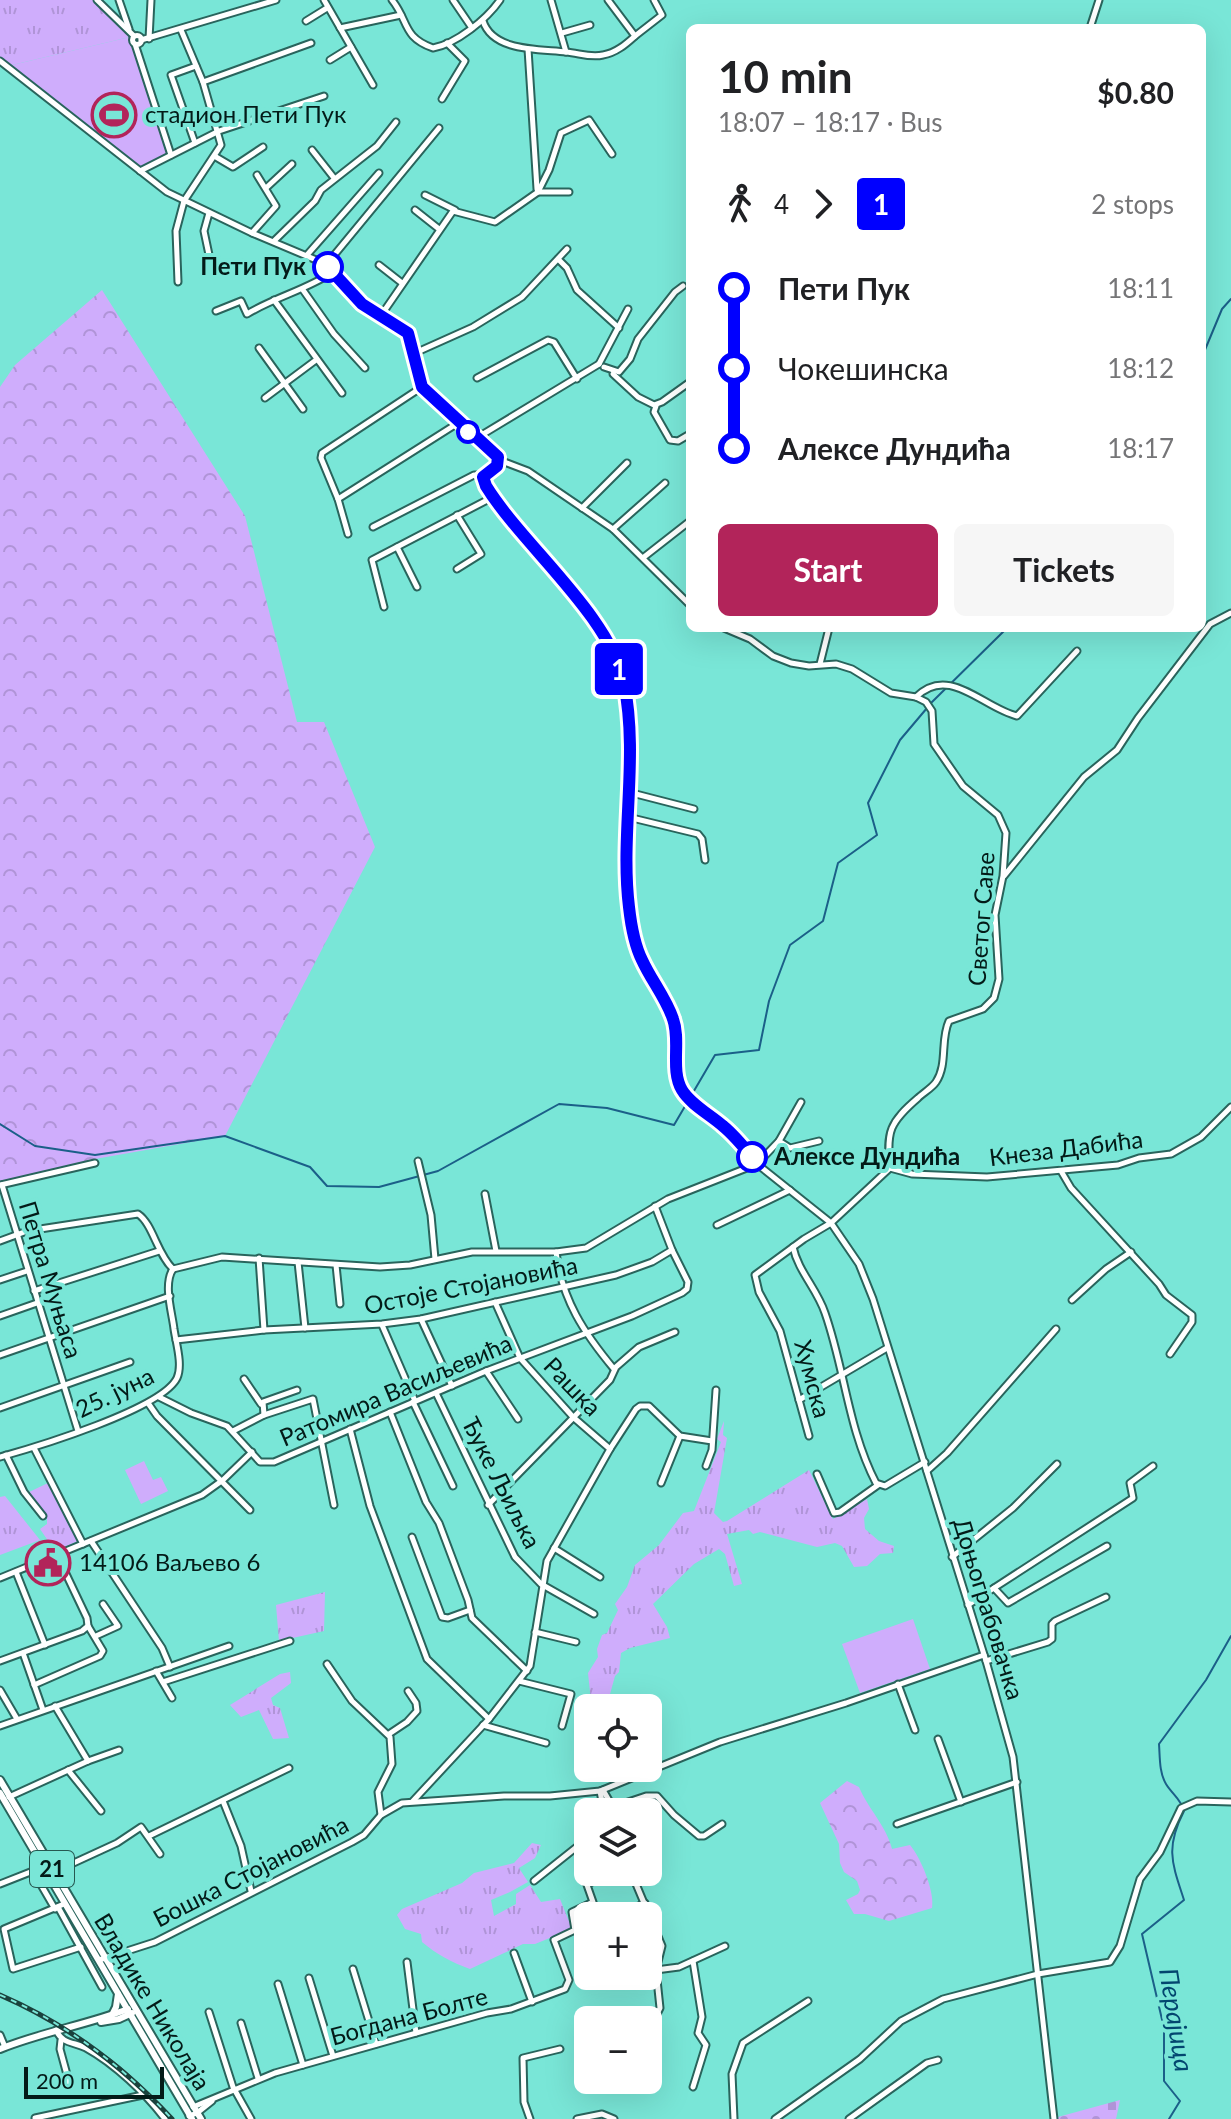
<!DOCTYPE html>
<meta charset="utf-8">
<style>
body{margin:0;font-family:Lato,sans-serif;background:#f6f6f6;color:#202124;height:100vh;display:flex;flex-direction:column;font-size:30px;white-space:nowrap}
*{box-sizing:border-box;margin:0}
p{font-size:26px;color:#757577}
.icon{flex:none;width:44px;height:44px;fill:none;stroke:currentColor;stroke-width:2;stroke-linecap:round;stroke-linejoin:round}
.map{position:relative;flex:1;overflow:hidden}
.details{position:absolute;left:686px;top:24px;width:520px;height:608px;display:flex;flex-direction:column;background:#fff;border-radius:12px;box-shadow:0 8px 32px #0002}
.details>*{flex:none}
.badge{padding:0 16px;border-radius:6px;font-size:28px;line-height:52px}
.tools{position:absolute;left:574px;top:1694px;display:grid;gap:16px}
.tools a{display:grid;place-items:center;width:88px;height:88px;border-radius:12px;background:#fff;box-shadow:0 8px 32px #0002;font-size:40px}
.scale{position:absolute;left:24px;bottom:20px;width:140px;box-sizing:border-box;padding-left:8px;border:4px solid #031b18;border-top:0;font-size:22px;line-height:28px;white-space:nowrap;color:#031b18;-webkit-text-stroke:6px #79e6d7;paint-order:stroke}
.map>.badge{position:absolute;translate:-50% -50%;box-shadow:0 0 0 4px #fff}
.legs{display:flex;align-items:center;gap:12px;height:88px;padding:0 32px;font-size:26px}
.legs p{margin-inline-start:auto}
.summary{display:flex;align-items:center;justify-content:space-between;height:136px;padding:0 32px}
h1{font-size:44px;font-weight:700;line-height:60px}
.button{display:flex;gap:16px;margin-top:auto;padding:16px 32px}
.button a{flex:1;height:92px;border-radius:12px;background:#b2245a;color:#fff;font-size:32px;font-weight:700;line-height:92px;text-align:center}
.button a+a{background:#f6f6f6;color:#202124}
ul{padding:0 32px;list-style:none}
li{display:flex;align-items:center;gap:28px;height:80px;font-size:30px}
li i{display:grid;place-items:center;width:12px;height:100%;margin:0 10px;background:currentColor}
li i::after{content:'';width:20px;height:20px;margin:-10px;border:6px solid;border-radius:50%;background:#fff}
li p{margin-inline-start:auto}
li:first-child i{background:linear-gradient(#0000 50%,currentColor 0)}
li:last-child i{background:linear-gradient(currentColor 50%,#0000 0)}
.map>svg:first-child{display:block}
</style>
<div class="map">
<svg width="1231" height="2119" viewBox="0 0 1231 2119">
<defs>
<pattern id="grass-tufts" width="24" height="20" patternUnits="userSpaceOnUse" patternTransform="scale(2)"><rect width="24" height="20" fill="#cfadfc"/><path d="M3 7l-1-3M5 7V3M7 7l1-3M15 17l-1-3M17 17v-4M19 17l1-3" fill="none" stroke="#b094d7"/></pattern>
<pattern id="forest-crowns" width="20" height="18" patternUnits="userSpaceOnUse" patternTransform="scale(2)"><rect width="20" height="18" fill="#cfadfc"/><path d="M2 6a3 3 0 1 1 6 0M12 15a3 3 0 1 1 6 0" fill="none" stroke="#b094d7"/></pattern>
<pattern id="cemetery-stones" width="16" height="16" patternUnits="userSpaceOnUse" patternTransform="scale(2)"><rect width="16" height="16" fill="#cfadfc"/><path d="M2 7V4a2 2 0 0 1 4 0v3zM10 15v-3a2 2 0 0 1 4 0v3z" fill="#b094d7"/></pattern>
</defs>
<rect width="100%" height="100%" fill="#79e6d7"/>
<!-- grass -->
<g fill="url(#grass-tufts)">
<path d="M0 0H97L134 36 8 66 0 61Z"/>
<path d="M724 1421 723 1435 727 1438 714 1513 723 1522 727 1521 809 1470 833 1519 867 1499 869 1509 864 1518 865 1529 879 1541 894 1546 893 1553 880 1554 867 1566 854 1567 842 1546 835 1543 817 1547 760 1532 753 1534 749 1530 727 1534 742 1584 734 1586 725 1554 719 1549 694 1564 653 1604 667 1627 670 1638 630 1648 621 1653 619 1672 615 1676 607 1705 591 1701 588 1673 598 1657 597 1649 602 1635 607 1633 618 1610 615 1604 627 1587 635 1565 659 1545 683 1513 694 1511 721 1442 717 1439Z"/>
<path d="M48 1483 78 1541 55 1551 40 1529 47 1524V1519L27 1493Z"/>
<path d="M5 1496 40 1540 0 1555V1497Z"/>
<path d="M325 1592 324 1631 279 1641 276 1605Z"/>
<path d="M290 1672 291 1683 271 1698 273 1705 280 1708 289 1738 273 1739 259 1710 241 1717 230 1705 280 1674Z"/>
<path d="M532 1843 541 1845 535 1858 519 1868 528 1882 510 1892 491 1900 494 1916 516 1904V1894L530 1885 541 1902 560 1899 572 1929 535 1944H523L470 1969C453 1963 436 1954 422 1942L421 1934 405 1929 397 1915 402 1909 462 1883 474 1873 514 1863Z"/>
</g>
<!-- forest -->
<g fill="url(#forest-crowns)">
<path d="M102 290 245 516 297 722H324L375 847 225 1136 95 1159 0 1185V387L15 365Z"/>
<path d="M847 1781 859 1787C868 1809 886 1825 892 1849L910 1845C921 1858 935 1892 932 1908L889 1921 865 1914H854L846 1900 858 1894 860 1890 857 1881 844 1872 840 1863 839 1844 820 1803Z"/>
</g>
<!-- cemetery -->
<path fill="url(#cemetery-stones)" d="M1120 2100 1116 2119H1058V2117Z"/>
<!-- pitch -->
<g fill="#cfadfc">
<path d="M134 36 132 41 135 44 171 155 140 171 8 66Z"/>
<path d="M144 1461 153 1480 161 1477 168 1491 141 1504 125 1470Z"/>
<path d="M913 1619 930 1669 860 1693 842 1644Z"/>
</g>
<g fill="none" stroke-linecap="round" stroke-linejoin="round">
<!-- stream -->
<g stroke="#1b5f88" stroke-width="2">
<path d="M1202 357 1222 309 1231 299"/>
<path d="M931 703 1007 628"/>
<path d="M0 1124 35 1146 95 1155 225 1136 310 1167 327 1186 379 1187 438 1171 559 1104 607 1108 674 1125 715 1055 759 1050 769 1001 790 945 823 921 838 863 877 835 868 803 900 740 927 708"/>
<path d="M1169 2119 1180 2101 1164 2081V2028L1142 1934 1184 1900C1172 1863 1165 1848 1184 1811 1181 1799 1172 1794 1166 1784 1159 1772 1160 1757 1159 1744L1206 1680 1231 1636"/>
</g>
<!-- minor casing -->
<g stroke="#29645c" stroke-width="9">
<g id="minor">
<path d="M97 0 134 36"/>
<path d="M119 0 129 29"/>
<path d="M324 0 373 85"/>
<path d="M392 0C409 21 402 37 433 48 456 44 487 19 500 0"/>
<path d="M453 0 472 28"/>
<path d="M551 0 566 52"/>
<path d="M306 21 327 8"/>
<path d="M483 21C493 52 540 49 566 52 579 53 590 58 603 55 616 53 626 44 635 36L608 0"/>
<path d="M340 28 401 15"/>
<path d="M1090 28 1099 0"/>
<path d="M562 33 590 25"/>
<circle cx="137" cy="40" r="4.5"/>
<path d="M635 36 662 15 654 0"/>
<path d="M149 39 151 0"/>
<path d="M141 40 276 0"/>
<path d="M135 44 171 155"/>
<path d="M528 49 537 189 538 192H569"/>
<path d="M330 60 351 47"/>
<path d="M0 61 167 192 252 233 321 262 362 304 408 333 422 387 458 423 499 460 528 471 613 529 690 605"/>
<path d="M203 82 311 43"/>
<path d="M442 99 465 61 447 43"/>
<path d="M195 143 171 75 196 66"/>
<path d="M312 150 334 178"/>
<path d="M216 157 233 167 263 147"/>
<path d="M140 171 219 131 324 96"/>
<path d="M266 188 292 164"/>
<path d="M425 195 455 210"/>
<path d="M415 210 439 229"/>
<path d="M209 213 204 231 212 269"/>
<path d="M252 233 276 206 257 175"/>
<path d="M274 241 315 201 321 190 377 146 396 122"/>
<path d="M307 255 379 173"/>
<path d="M558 259 567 268 577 290 619 328"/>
<path d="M326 265 439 128"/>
<path d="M379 265 402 283"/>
<path d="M178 282 176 231 184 201 221 145 203 82 181 30"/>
<path d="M303 290 334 334 365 368"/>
<path d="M274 300 342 393"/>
<path d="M216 311 241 301 247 314C275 297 306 290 333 272"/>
<path d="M380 317 453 211 495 222 538 192 549 170 561 133 589 120 612 154"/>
<path d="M259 348 303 409"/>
<path d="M415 353 473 327 522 297 567 249"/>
<path d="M599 364 628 309"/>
<path d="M604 367 619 372 630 359 638 339 675 292 683 286"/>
<path d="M613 374 638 397 654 405 662 402 690 382"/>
<path d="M477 378 548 340 554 342 577 379"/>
<path d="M265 398 316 360"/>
<path d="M656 406 654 412 670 440 678 441 690 434"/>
<path d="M475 439 599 364"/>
<path d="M499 460 497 466 484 475 483 481 493 497 556 573 597 628 615 658 624 682 629 725V905L634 937 641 960 674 1021 681 1087 684 1093 724 1127 757 1164 831 1223 859 1264 873 1299 986 1661 1013 1757 1054 2119"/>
<path d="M338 499 458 423"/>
<path d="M582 508 627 463"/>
<path d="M457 515 481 554 457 569"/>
<path d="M373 527 474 475H484"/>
<path d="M613 529 665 483"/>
<path d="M348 534 338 499 321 458 322 453 422 387"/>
<path d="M397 547 417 587"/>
<path d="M644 557 690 521"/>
<path d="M384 607 372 560 493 497"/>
<path d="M724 628 750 639 773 656 791 663 809 666 836 664 852 669 891 693 916 697 926 702 932 711 934 744 963 786 998 815 1006 833 1003 876 995 915 999 979 994 998 983 1009 949 1021C940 1040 948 1064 936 1082 932 1088 923 1093 918 1098 890 1122 886 1131 890 1168L831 1223 804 1239 755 1275 759 1292 780 1331 809 1436"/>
<path d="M820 664 829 628"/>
<path d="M916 697C949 664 983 708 1017 716L1077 651"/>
<path d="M628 792 694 809"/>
<path d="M628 817 698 834 702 839 705 860"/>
<path d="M1004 876 1084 777 1117 750 1138 718 1210 624 1231 613"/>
<path d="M779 1141 790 1148 819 1141"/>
<path d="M418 1161 431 1215 435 1259"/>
<path d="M890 1168 912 1174 987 1177 1118 1165 1139 1158 1171 1154 1201 1137 1231 1107"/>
<path d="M1061 1171 1071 1188 1159 1284 1166 1295 1192 1315V1322L1170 1354"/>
<path d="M0 1185 95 1163"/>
<path d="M2 1185 78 1431"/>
<path d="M485 1194 496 1251"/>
<path d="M717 1225 790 1190"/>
<path d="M0 1241 27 1231 138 1214C153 1224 157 1254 173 1269"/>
<path d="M793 1247C798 1271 817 1289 825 1313 845 1370 848 1429 876 1483L885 1486 925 1462"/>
<path d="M556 1252C562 1300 584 1333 614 1369"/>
<path d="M259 1258 264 1330"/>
<path d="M298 1262 305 1328"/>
<path d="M336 1265 340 1304"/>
<path d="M173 1269 222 1257 380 1267 410 1265 472 1252H556L586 1248 668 1199 757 1164 779 1141 801 1102"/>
<path d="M0 1280 27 1271"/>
<path d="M34 1291 159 1251"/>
<path d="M1072 1300 1106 1269 1131 1252"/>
<path d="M495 1302 520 1358 573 1417 610 1449"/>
<path d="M0 1316 37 1303"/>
<path d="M421 1319 452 1386"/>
<path d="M382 1325 415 1401"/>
<path d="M176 1340 264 1330 382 1324 421 1319 616 1275 652 1262 672 1250 655 1206"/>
<path d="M0 1355 170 1296"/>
<path d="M486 1371 518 1419"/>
<path d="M244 1379 261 1404"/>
<path d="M436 1393 515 1557 541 1584 594 1614"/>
<path d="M159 1397 191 1413 227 1426 260 1462H274L486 1371 632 1316 682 1293 687 1289 688 1282 672 1250"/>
<path d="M799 1400 887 1348"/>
<path d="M413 1402 453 1486"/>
<path d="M148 1403 157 1416 250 1510"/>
<path d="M0 1408 130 1362"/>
<path d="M390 1412 426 1502 439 1523 468 1600 472 1618 527 1671"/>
<path d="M264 1415 263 1402 297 1390"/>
<path d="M350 1429 370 1506 427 1659 489 1719"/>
<path d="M233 1431 264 1415 313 1399 334 1505"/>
<path d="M34 1448 83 1544"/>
<path d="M6 1455 24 1492 43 1516"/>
<path d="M0 1457C36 1447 162 1409 177 1378 183 1365 176 1343 174 1329 172 1312 163 1284 173 1269"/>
<path d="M706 1466 712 1450 716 1390"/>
<path d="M927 1471 947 1453 1056 1329"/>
<path d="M817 1474 834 1513 840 1512 878 1485"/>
<path d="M661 1483 680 1436"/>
<path d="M488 1505 610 1380 616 1367 639 1347 675 1332"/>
<path d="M412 1537 442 1617 448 1618 470 1610"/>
<path d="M91 1541 162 1648 170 1667"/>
<path d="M554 1548 600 1577"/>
<path d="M952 1557 1013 1508 1057 1464"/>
<path d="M16 1572 45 1645"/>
<path d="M0 1578 202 1495 223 1480 252 1452"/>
<path d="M994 1588 1133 1498 1130 1483 1153 1466"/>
<path d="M968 1605 994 1588 1008 1603 1107 1546"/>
<path d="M535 1632 576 1642"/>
<path d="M96 1636 118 1626 103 1604"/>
<path d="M23 1653 43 1710"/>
<path d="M0 1661 82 1631 88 1626"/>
<path d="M986 1661 1048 1642 1052 1639V1624L1055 1621 1106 1597"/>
<path d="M327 1664 352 1701 390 1737 392 1764 378 1792 381 1815"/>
<path d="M156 1671 172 1698"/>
<path d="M519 1681 571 1694 562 1726"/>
<path d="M163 1682 290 1641"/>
<path d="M898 1684 915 1730"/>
<path d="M34 1685 100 1656 103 1651 88 1626 87 1618 57 1555"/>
<path d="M0 1690 17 1719"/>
<path d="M55 1706 88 1761"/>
<path d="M483 1725 546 1743"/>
<path d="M0 1726 229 1646"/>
<path d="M389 1734 407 1722 417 1711 416 1703 408 1691"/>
<path d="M938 1739 961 1802"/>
<path d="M68 1770 101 1811"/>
<path d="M603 1790 611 1804 616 1806 646 1796H657L674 1815 699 1836H704L722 1824"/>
<path d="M600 1791 604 1812"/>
<path d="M9 1797 88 1761 119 1750"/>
<path d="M223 1801 241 1846 251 1891"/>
<path d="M413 1801 489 1719 530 1666 547 1561 610 1449 636 1409 640 1406H649L680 1436 712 1441"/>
<path d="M897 1824 1017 1782"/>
<path d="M149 1836 289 1768"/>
<path d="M33 1871 55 1909"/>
<path d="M54 1872 117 1843 141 1827 160 1854"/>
<path d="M631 1872 662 1946 656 1970 660 2008 654 2020"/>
<path d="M534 1881 588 1838"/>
<path d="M0 1884 33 1871 41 1864"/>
<path d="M64 1904 4 1929 13 1969 81 1947"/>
<path d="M58 1907 102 1987"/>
<path d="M617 1916 645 1903"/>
<path d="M514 1953 532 2002"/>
<path d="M99 1960 155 1942 352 1842 364 1835 381 1815 402 1803 504 1796H550L600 1791 720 1742 846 1703 984 1655"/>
<path d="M693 1961 702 2017 698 2033 706 2045 693 2087"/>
<path d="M407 1962 416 2033"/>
<path d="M353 1969 376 2044"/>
<path d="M656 1970 679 1967 725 1946"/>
<path d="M309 1978 333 2056"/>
<path d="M278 1984 303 2065"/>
<path d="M209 2012 233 2087 251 2119"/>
<path d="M241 2023 258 2078"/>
<path d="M56 2030C62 2044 74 2042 86 2048 115 2064 145 2093 165 2119"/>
<path d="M0 2035 5 2047"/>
<path d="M61 2040 60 2049 69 2082"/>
<path d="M193 2107 275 2073 487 2013 511 2009 565 1989 569 1980 554 1940 575 1930 572 1912 593 1902 587 1885 608 1872"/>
<path d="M189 2116 197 2113 212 2101"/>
<path d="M35 2118 143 2095"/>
<path d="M530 2119 524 2102 523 2058 560 2049"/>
<path d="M577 2119 602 2114 614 2119"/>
<path d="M734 2119 732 2074 743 2043 808 2001"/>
<path d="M775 2119 860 2059 901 2021 943 1999 1038 1974 1110 1962 1120 1946 1140 1879 1160 1852 1181 1808 1197 1801 1231 1802"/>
<path d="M849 2119 927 2063 938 2060"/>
</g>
</g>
<!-- major casing -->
<g stroke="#29645c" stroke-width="10">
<g id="major">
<path d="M0 1780 201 2119"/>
<path d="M0 1793 192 2119"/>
<path d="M112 2015 116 2007 118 1994"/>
<path d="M101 2022 119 2019 132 2013"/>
<path d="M0 2049C42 2032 86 2025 128 2009"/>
</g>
</g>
<!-- minor -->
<use href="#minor" stroke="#fff" stroke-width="5"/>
<!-- major -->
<use href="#major" stroke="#fff" stroke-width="6"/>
<!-- rail casing -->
<g stroke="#1a423d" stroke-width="5">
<path id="rail" d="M0 1995C67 2024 123 2066 172 2119"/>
</g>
<!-- rail -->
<use href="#rail" stroke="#79e6d7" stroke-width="2" stroke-dasharray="6" stroke-linecap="butt"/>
</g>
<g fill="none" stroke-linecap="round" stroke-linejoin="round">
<!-- line-1 casing -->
<g stroke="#fff" stroke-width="18">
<path id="line-1" d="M328 267 362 304 408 333 422 387 498 457 497 466 483 477 486 486C523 546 610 615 624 683 639 757 620 834 629 907 631 925 634 944 642 960 651 980 666 998 673 1019 681 1041 670 1070 682 1090 691 1105 711 1115 723 1126 734 1135 743 1146 752 1157"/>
</g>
<!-- line-1 -->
<use href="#line-1" stroke="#00f" stroke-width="12"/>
</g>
<!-- icons -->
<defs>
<g id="stadium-ring" transform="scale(2.3)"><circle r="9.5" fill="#79e6d7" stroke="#b2245a" stroke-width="1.5"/><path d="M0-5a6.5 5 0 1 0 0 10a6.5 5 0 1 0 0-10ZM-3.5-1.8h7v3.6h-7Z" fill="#b2245a"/></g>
<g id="civic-ring" transform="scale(2.3)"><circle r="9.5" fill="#79e6d7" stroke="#b2245a" stroke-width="1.5"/><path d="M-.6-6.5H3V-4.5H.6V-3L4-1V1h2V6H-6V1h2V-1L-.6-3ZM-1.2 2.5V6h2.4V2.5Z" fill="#b2245a"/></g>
</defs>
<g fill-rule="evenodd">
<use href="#stadium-ring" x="114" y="115"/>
<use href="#civic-ring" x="48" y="1563"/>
</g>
<!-- markers -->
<g fill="#fff" stroke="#00f" stroke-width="4">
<circle cx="328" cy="267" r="14"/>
<circle cx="468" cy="432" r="10"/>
<circle cx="752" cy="1157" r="14"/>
</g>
<g text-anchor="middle" stroke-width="8" stroke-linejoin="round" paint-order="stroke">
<!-- shield labels -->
<rect fill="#79e6d7" stroke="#265851" stroke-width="2" x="30" y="1851" width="44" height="36" rx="6"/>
<g font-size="22" font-weight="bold" fill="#031b18">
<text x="52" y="1877">21</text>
</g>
<!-- poi labels -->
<g font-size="24" fill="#031b18" stroke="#79e6d7" text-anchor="start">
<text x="145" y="123">стадион Пети Пук</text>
<text x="79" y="1571">14106 Ваљево 6</text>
</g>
<!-- stop labels -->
<g font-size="24" font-weight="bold" fill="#031b18" stroke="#79e6d7" text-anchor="end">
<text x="306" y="275">Пети Пук</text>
<text x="774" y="1165" text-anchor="start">Алексе Дундића</text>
</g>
<!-- street labels -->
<g font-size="24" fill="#031b18" stroke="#79e6d7">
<text transform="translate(982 919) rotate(-86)" y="8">Светог Саве</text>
<text transform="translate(1066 1149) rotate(-7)" y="8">Кнеза Дабића</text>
<text transform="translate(50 1280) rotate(73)" y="8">Петра Муњаса</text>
<text transform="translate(471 1286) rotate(-11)" y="8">Остоје Стојановића</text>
<text transform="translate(812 1379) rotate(75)" y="8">Хумска</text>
<text transform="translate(572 1387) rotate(46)" y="8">Рашка</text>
<text transform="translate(396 1391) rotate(-23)" y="8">Ратомира Васиљевића</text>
<text transform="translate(115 1393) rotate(-26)" y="8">25. јуна</text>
<text transform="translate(501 1483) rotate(63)" y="8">Ђуке Љиљка</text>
<text transform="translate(988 1609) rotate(73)" y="8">Доњограбовачка</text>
<text transform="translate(251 1872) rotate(-27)" y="8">Бошка Стојановића</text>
<text transform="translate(152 2002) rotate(59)" y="8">Владике Николаја</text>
<text transform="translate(409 2017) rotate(-15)" y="8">Богдана Болте</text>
</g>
<!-- water labels -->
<g font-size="26" font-style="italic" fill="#03466f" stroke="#79e6d7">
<text transform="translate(1176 2020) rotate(81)" y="9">Перајица</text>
</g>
</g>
</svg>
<div class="tools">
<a><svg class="icon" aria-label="locate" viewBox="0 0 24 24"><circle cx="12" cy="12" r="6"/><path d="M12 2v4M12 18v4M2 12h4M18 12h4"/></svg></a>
<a><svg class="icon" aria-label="layers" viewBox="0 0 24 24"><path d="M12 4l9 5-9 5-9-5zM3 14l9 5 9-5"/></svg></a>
<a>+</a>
<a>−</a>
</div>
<div class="scale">200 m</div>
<b class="badge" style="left:619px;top:669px;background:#00f;color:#fff">1</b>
<section class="details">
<div class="summary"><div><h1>10 min</h1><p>18:07 – 18:17 · Bus</p></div><b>$0.80</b></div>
<div class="legs"><svg class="icon" aria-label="walk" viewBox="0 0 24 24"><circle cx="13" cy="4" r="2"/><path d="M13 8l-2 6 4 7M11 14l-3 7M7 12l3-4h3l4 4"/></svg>4<svg class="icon" aria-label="forward" viewBox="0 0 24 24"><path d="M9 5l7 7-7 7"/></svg><b class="badge" style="background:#00f;color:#fff">1</b><p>2 stops</p></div>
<ul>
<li><i style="color:#00f"></i><b>Пети Пук</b><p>18:11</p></li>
<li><i style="color:#00f"></i><span>Чокешинска</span><p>18:12</p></li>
<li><i style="color:#00f"></i><b>Алексе Дундића</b><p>18:17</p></li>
</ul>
<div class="button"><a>Start</a><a>Tickets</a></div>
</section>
</div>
